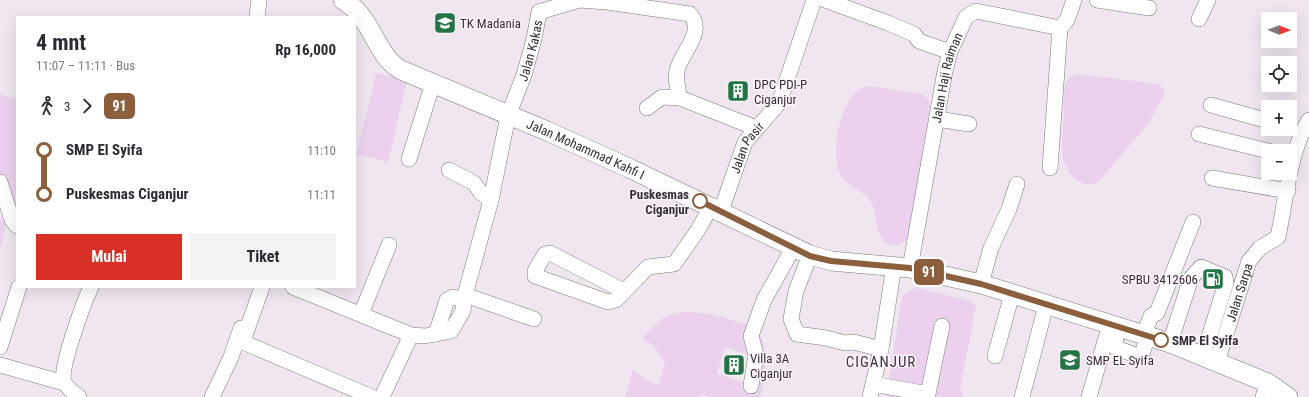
<!DOCTYPE html>
<html lang="id">
<meta charset="utf-8">
<style>
body{margin:0;font-family:"Roboto Condensed",sans-serif;background:#f2f2f3;color:#2b2b33;height:100vh;display:flex;flex-direction:column;font-size:15px;white-space:nowrap}
*{box-sizing:border-box;margin:0}
p{font-size:13px;color:#7c7c81}
.icon{flex:none;width:22px;height:22px;fill:none;stroke:currentColor;stroke-width:2;stroke-linecap:round;stroke-linejoin:round}
.map{position:relative;flex:1;overflow:hidden}
.drawer{position:absolute;left:16px;top:16px;width:340px;height:272px;display:flex;flex-direction:column;background:#fff;border-radius:0px;box-shadow:0 4px 16px #0002}
.drawer>*{flex:none}
.badge{padding:0 8px;border-radius:6px;font-size:14px;line-height:26px}
.needle{width:26px;rotate:91deg}
.buttons{position:absolute;left:1261px;top:12px;display:grid;gap:8px}
.buttons a{display:grid;place-items:center;width:36px;height:36px;border-radius:0px;background:#fff;box-shadow:0 4px 16px #0002;font-size:20px}
.map>.badge{position:absolute;translate:-50% -50%;box-shadow:0 0 0 2px #fff}
.legs{display:flex;align-items:center;gap:6px;height:44px;padding:0 20px;font-size:13px}
.legs p{margin-inline-start:auto}
.head{display:flex;align-items:center;justify-content:space-between;height:68px;padding:0 20px}
h1{font-size:22px;font-weight:700;line-height:30px}
.button{display:flex;gap:8px;margin-top:auto;padding:8px 20px}
.button a{flex:1;height:46px;border-radius:0px;background:#d93025;color:#fff;font-size:16px;font-weight:700;line-height:46px;text-align:center}
.button a+a{background:#f2f2f3;color:#2b2b33}
ul{padding:0 20px;list-style:none}
li{display:flex;align-items:center;gap:14px;height:44px;font-size:15px}
li i{display:grid;place-items:center;width:6px;height:100%;margin:0 5px;background:currentColor}
li i::after{content:'';width:10px;height:10px;margin:-5px;border:3px solid;border-radius:50%;background:#fff}
li p{margin-inline-start:auto}
li:first-child i{background:linear-gradient(#0000 50%,currentColor 0)}
li:last-child i{background:linear-gradient(currentColor 50%,#0000 0)}
.map>svg:first-child{display:block}
</style>
<div class="map">
<svg width="1309" height="397" viewBox="0 0 1309 397">
<rect width="100%" height="100%" fill="#efe6f0"/>
<!-- green -->
<g fill="#ebd1ed" fill-rule="evenodd">
<path d="M376 73 407 80 388 162 357 154Z"/>
<path d="M1077 74 1159 84 1164 90V95L1148 124 1098 182C1081 190 1067 174 1063 158 1061 149 1063 125 1064 114 1064 104 1062 93 1066 83 1068 78 1072 75 1077 74Z"/>
<path d="M869 86 922 94 929 100 930 106 909 236C906 241 902 244 897 245 874 249 878 212 871 202 863 189 847 188 840 173 830 153 841 88 869 86Z"/>
<path d="M17 93V205H9L0 179V94L15 99Z"/>
<path d="M0 220 5 223 6 226 0 248Z"/>
<path d="M918 288 971 301 976 306 960 389 964 397H886L902 297 910 290Z"/>
<path d="M682 312C701 312 717 314 734 321 740 323 749 324 754 328 771 341 764 380 760 397H711L701 394 700 397H625L633 369 646 380 659 385 665 362 653 345 642 338 664 317ZM725 347 752 356 743 382 717 373Z"/>
</g>
<g fill="none" stroke-linecap="round" stroke-linejoin="round">
<!-- minor casing -->
<g stroke="#7f7780" stroke-width="16">
<g id="minor">
<path d="M825 0 888 23 914 34 919 41 950 52"/>
<path d="M1097 0 1149 8"/>
<path d="M257 17 259 0"/>
<path d="M1199 19 1208 0"/>
<path d="M1211 105 1268 121"/>
<path d="M647 108 662 97 680 98 756 128"/>
<path d="M937 119 969 124"/>
<path d="M1199 134 1268 151"/>
<path d="M409 159 433 83"/>
<path d="M1050 168 1060 28"/>
<path d="M449 170 474 183 481 193 491 200"/>
<path d="M1212 178 1288 191"/>
<path d="M0 182 12 220 17 226"/>
<path id="s1" d="M721 211 745 142 779 103 814 0"/>
<path d="M810 255 796 291 791 319 797 334 826 338 845 343 854 342 881 349"/>
<path id="s2" d="M910 268 945 71 950 52 966 17 976 11 1060 28 1067 20 1074 0"/>
<path d="M981 284 991 248 1009 209 1017 184"/>
<path d="M262 287 244 338 245 343 372 397"/>
<path id="s3" d="M293 287 411 335 425 336 451 331 463 311 465 295 491 200 508 116 524 75 534 39 539 12 579 0 607 2 690 14C705 31 684 50 678 67 674 77 678 88 680 98"/>
<path d="M624 291 550 253 545 254 535 271V276L608 302 616 300 648 267 674 264 698 230 711 206"/>
<path d="M465 295 534 319"/>
<path d="M361 314 389 245"/>
<path d="M1115 326 1116 348 1141 357 1148 336"/>
<path d="M436 334 447 300 453 297 464 300"/>
<path d="M1144 334 1151 316 1157 313 1193 222"/>
<path d="M1170 343 1191 278 1201 267 1225 277 1226 283 1203 356"/>
<path d="M0 347 19 287"/>
<path d="M995 356 1012 294"/>
<path id="s4" d="M1217 362 1249 261 1260 248 1278 237C1286 200 1289 152 1309 120"/>
<path d="M0 365 64 383"/>
<path d="M873 384 928 394 942 326"/>
<path d="M751 386 756 355 751 336 764 300 793 248"/>
<path d="M79 397C74 393 67 388 64 382 59 369 84 302 91 287"/>
<path d="M212 397 231 357 241 328"/>
<path d="M382 397 411 335"/>
<path d="M870 397 881 349 894 266"/>
<path d="M1022 397 1046 305"/>
<path d="M1089 397 1110 324"/>
<path d="M1263 397 1268 383"/>
</g>
</g>
<!-- major casing -->
<g stroke="#7f7780" stroke-width="20">
<g id="major">
<path id="s5" d="M343 0C374 18 375 56 401 70L547 131 629 168 810 255 831 261 910 268 981 284 1170 343 1268 383 1288 397"/>
</g>
</g>
<!-- minor -->
<use href="#minor" stroke="#fff" stroke-width="15"/>
<!-- major -->
<use href="#major" stroke="#fff" stroke-width="19"/>
</g>
<g fill="none" stroke-linecap="round" stroke-linejoin="round">
<!-- line-1 casing -->
<g stroke="#fff" stroke-width="9">
<path id="line-1" d="M700 201 810 256 831 261 910 268 981 284 1161 340"/>
</g>
<!-- line-1 -->
<use href="#line-1" stroke="#8b5e3c" stroke-width="6"/>
</g>
<!-- icons -->
<defs>
<g id="school-square" transform="scale(1.15)"><rect x="-9" y="-9" width="18" height="18" rx="4" fill="#237546" stroke="#fdf4fd"/><path d="M0-5L7-2L0 1L-7-2ZM-4 1L0 2.5L4 1V4Q0 6-4 4Z" fill="#fff"/></g>
<g id="building-square" transform="scale(1.15)"><rect x="-9" y="-9" width="18" height="18" rx="4" fill="#237546" stroke="#fdf4fd"/><path d="M-4-6H4V6H1V3H-1V6H-4ZM-2.5-4.3h1.7v1.8h-1.7ZM.8-4.3h1.7v1.8H.8ZM-2.5-1h1.7V.8h-1.7ZM.8-1h1.7V.8H.8Z" fill="#fff"/></g>
<g id="fuel-square" transform="scale(1.15)"><rect x="-9" y="-9" width="18" height="18" rx="4" fill="#237546" stroke="#fdf4fd"/><path d="M-5.5-6h7V0h2V4h1.3V-2.5L3-4.5l.8-.8L6-3V5H2.5V1h-1V6h-7ZM-4.2-4.7v3.2H.2V-4.7Z" fill="#fff"/></g>
</defs>
<g fill-rule="evenodd">
<use href="#school-square" x="445" y="23"/>
<use href="#building-square" x="738" y="91"/>
<use href="#fuel-square" x="1213" y="279"/>
<use href="#school-square" x="1070" y="360"/>
<use href="#building-square" x="734" y="365"/>
</g>
<!-- markers -->
<g fill="#fff" stroke="#8b5e3c" stroke-width="2">
<circle cx="700" cy="201" r="7"/>
<circle cx="1161" cy="340" r="7"/>
</g>
<g text-anchor="middle" stroke-width="3" stroke-linejoin="round" paint-order="stroke">
<!-- poi labels -->
<g font-size="13" fill="#343034" stroke="#fdf4fd" text-anchor="start">
<text x="460" y="28">TK Madania</text>
<text x="754" y="89">DPC PDI-P<tspan x="754" dy="15">Ciganjur</tspan></text>
<text x="1198" y="284" text-anchor="end">SPBU 3412606</text>
<text x="750" y="363">Villa 3A<tspan x="750" dy="15">Ciganjur</tspan></text>
<text x="1086" y="365">SMP EL Syifa</text>
</g>
<!-- street labels -->
<g font-size="13" fill="#343034" stroke="#fdf4fd">
<text dy="5" stroke="none"><textPath href="#s3" startOffset="461">Jalan Kakas</textPath></text>
<text dy="5" stroke="none"><textPath href="#s2" startOffset="194">Jalan Haji Raiman</textPath></text>
<text dy="5" stroke="none"><textPath href="#s5" startOffset="293">Jalan Mohammad Kahfi I</textPath></text>
<text dy="5" stroke="none"><textPath href="#s1" startOffset="69">Jalan Pasir</textPath></text>
<text dy="5" stroke="none"><textPath href="#s4" startOffset="73">Jalan Sarpa</textPath></text>
</g>
<!-- stop labels -->
<g font-size="13" font-weight="bold" fill="#343034" stroke="#fdf4fd" text-anchor="end">
<text x="689" y="199">Puskesmas<tspan x="689" dy="15">Ciganjur</tspan></text>
<text x="1172" y="345" text-anchor="start">SMP El Syifa</text>
</g>
<!-- quarter labels -->
<g font-size="15" letter-spacing="1" fill="#3d363d" stroke="#fdf4fd">
<text x="881" y="367">CIGANJUR</text>
</g>
</g>
</svg>
<div class="buttons">
<a><svg class="needle" viewBox="-14 -14 28 28"><path d="M0-13l5 13h-10z" fill="#e53935"/><path d="M0 13l5-13h-10z" fill="#7c7c81"/></svg></a>
<a><svg class="icon" aria-label="locate" viewBox="0 0 24 24"><circle cx="12" cy="12" r="6"/><path d="M12 2v4M12 18v4M2 12h4M18 12h4"/></svg></a>
<a>+</a>
<a>−</a>
</div>
<b class="badge" style="left:929px;top:272px;background:#8b5e3c;color:#fff">91</b>
<section class="drawer">
<div class="head"><div><h1>4 mnt</h1><p>11:07 – 11:11 · Bus</p></div><b>Rp 16,000</b></div>
<div class="legs"><svg class="icon" aria-label="walk" viewBox="0 0 24 24"><circle cx="13" cy="4" r="2"/><path d="M13 8l-2 6 4 7M11 14l-3 7M7 12l3-4h3l4 4"/></svg>3<svg class="icon" aria-label="forward" viewBox="0 0 24 24"><path d="M9 5l7 7-7 7"/></svg><b class="badge" style="background:#8b5e3c;color:#fff">91</b></div>
<ul>
<li><i style="color:#8b5e3c"></i><b>SMP El Syifa</b><p>11:10</p></li>
<li><i style="color:#8b5e3c"></i><b>Puskesmas Ciganjur</b><p>11:11</p></li>
</ul>
<div class="button"><a>Mulai</a><a>Tiket</a></div>
</section>
</div>
